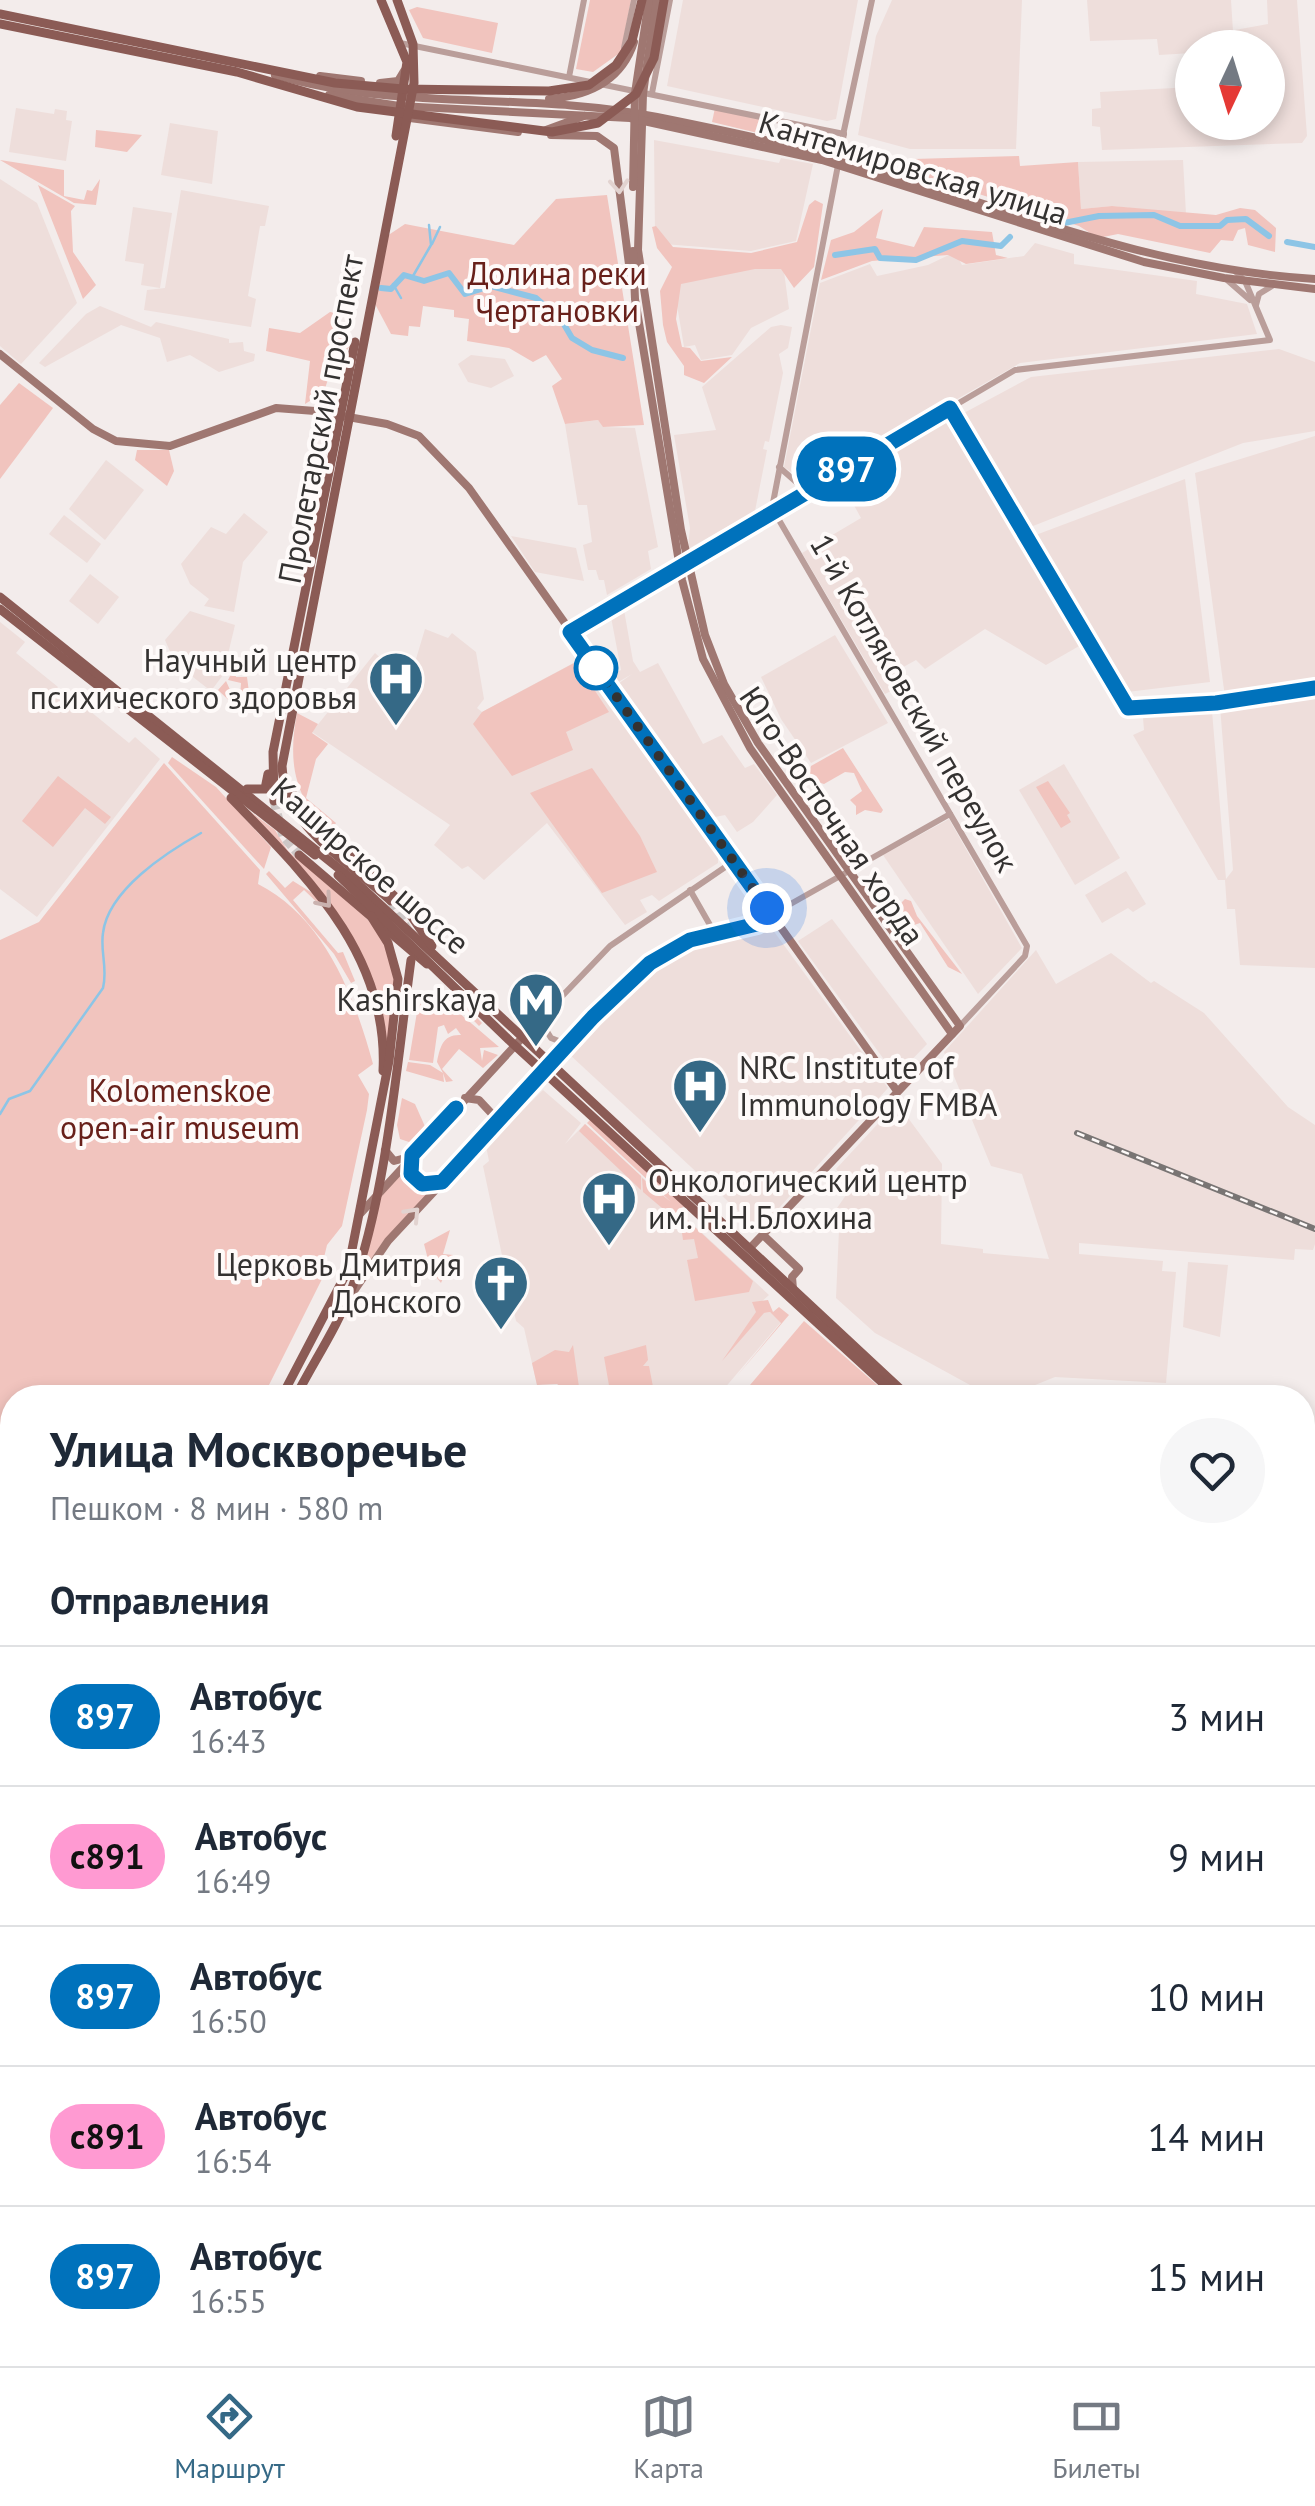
<!DOCTYPE html>
<html lang="ru">
<meta charset="utf-8">
<style>
body{margin:0;font-family:"PT Sans",sans-serif;background:#f6f6f7;color:#1f2937;height:100vh;display:flex;flex-direction:column;font-size:38px;white-space:nowrap}
*{box-sizing:border-box;margin:0}
p{font-size:32px;color:#747a83}
.icon{flex:none;width:55px;height:55px;fill:none;stroke:currentColor;stroke-width:2;stroke-linecap:round;stroke-linejoin:round}
.map{position:relative;flex:1;overflow:hidden}
.details{position:absolute;left:0px;top:1385px;width:1315px;height:982px;display:flex;flex-direction:column;background:#fff;border-radius:40px 40px 0 0;box-shadow:0 5px 15px #0003}
.details>*{flex:none}
.badge{padding:0 20px;border-radius:32px;font-size:35px;line-height:65px}
.needle{width:65px;rotate:184deg}
.controls{position:absolute;left:1175px;top:30px;display:grid;gap:20px}
.controls a{display:grid;place-items:center;width:110px;height:110px;border-radius:50%;background:#fff;box-shadow:0 5px 15px #0003;font-size:50px}
.you{position:absolute;width:50px;height:50px;margin:-25px;border:8px solid #fff;border-radius:50%;background:#1a73e8;box-shadow:0 0 0 15px #1a73e833}
.map>.badge{position:absolute;translate:-50% -50%;box-shadow:0 0 0 5px #fff}
h2{padding:0 50px;font-size:38px;line-height:90px}
.round{display:grid;place-items:center;flex:none;width:105px;height:105px;border-radius:52px;background:#f6f6f7}
.overview{display:flex;align-items:center;justify-content:space-between;height:170px;padding:0 50px}
h1{font-size:48px;font-weight:800;line-height:75px}
ul{padding:0;list-style:none}
li{display:flex;align-items:center;gap:30px;height:140px;padding:0 50px;border-top:2px solid #e0e1e3}
li div{flex:1}
li b{display:block;font-size:38px}
li em{font-style:normal}
li .badge{min-width:110px;font-weight:700;text-align:center}
.tab-bar{display:flex;justify-content:space-around;align-items:center;height:140px;border-top:2px solid #e0e1e3;background:#fff;font-size:28px;color:#747a83}
.tab-bar a{display:grid;justify-items:center;gap:5px}
.tab-bar .selected{color:#356986}
.map>svg:first-child{display:block}
</style>
<div class="map">
<svg width="1315" height="2366" viewBox="0 0 1315 2366">
<rect width="100%" height="100%" fill="#f3eceb"/>
<!-- built -->
<g fill="#eededb">
<path d="M683 0H858L836 119 827 121 667 86Z"/>
<path d="M892 0H1022L1016 149H910L858 135 876 36Z"/>
<path d="M1087 0H1231L1234 47 1192 48V53L1159 55 1157 39 1090 41Z"/>
<path d="M1267 0H1297L1307 136 1302 143 1102 150 1100 127 1092 126V109L1101 108 1100 92 1192 87V122H1268V48L1237 47 1235 30 1268 24Z"/>
<path d="M16 108 54 114 55 109 67 111 66 120 72 121 66 161 9 152Z"/>
<path d="M170 123 218 131 212 184 161 175Z"/>
<path d="M654 140 779 163 781 158 813 164 796 241 751 251 664 244 655 236Z"/>
<path d="M1183 160 1186 214 1112 206 1081 209 1078 162Z"/>
<path d="M0 179 37 203 77 303 21 364 0 346Z"/>
<path d="M181 190 269 206 265 226H260L248 296 256 299 251 327 144 310 147 290 165 288Z"/>
<path d="M133 207 172 213 160 288 141 285 144 264 125 261Z"/>
<path d="M1035 243 1074 254V264L1197 281 1196 294 1247 304 1257 334 1020 363 809 484 784 467 820 283 870 264 877 276 928 265 955 252 962 265 1024 256Z"/>
<path d="M783 264 789 309 751 328 732 355 701 360 695 345 684 347 675 293 681 280Z"/>
<path d="M100 306 151 327 156 322 229 339V343L243 342 244 351 255 354 254 361 219 372 190 355 167 362 160 338 121 325 45 367 39 363 86 314Z"/>
<path d="M781 325 792 327 788 348 779 354 783 373 769 442 765 441 763 449 767 450 755 511 688 549 690 528 674 435 716 430 702 387 771 327Z"/>
<path d="M1279 349 1315 362V431L1243 443 1028 528 962 414 1031 377Z"/>
<path d="M471 355 505 359 514 376 491 388 468 382 458 364Z"/>
<path d="M949 413 1081 645 1046 665 985 629 925 669 916 660 898 670 905 684 885 694 802 553 861 518 839 478Z"/>
<path d="M598 420 604 427 635 428 658 547 648 551 651 569 607 595 604 580H599L596 570H588L583 545 592 542 587 505H578L565 424Z"/>
<path d="M1315 436V684L1225 697 1195 473Z"/>
<path d="M106 460 144 490 105 540 69 509Z"/>
<path d="M1185 479 1210 682 1127 692 1105 664 1033 536Z"/>
<path d="M244 513 268 532 243 562 234 612 204 606 209 599 190 584 181 564 211 527 226 534Z"/>
<path d="M64 515 101 544 87 563 49 534Z"/>
<path d="M511 536 576 548 584 581 535 572Z"/>
<path d="M90 574 119 597 98 624 69 601Z"/>
<path d="M624 610 633 661 640 672 658 663 703 744 722 735 745 768 754 764 777 795 753 822 737 832 725 815 710 818 688 786 690 781 686 783 615 686 632 674 615 684 610 676 621 670 611 617Z"/>
<path d="M190 611 235 625 223 675 211 691 175 663 165 640Z"/>
<path d="M0 622 25 642 16 653 58 687 54 692 80 712 85 707 129 743 135 737 160 759 37 917 0 889Z"/>
<path d="M425 629 448 638 452 633 476 652 484 699 477 708 482 712 581 659 693 816 718 855V863L659 901 652 895 640 900 647 912 625 925 547 823 484 880 468 866 462 869 434 845 450 825 312 732 375 653 388 665 402 669 416 659Z"/>
<path d="M835 635 888 723 811 763 781 719 761 677Z"/>
<path d="M1315 692V968L1240 965 1235 909H1227L1225 880H1218L1133 735 1144 730 1143 718 1212 711 1226 879 1233 870 1220 706Z"/>
<path d="M1064 764 1120 858 1075 885 1019 790Z"/>
<path d="M949 819 1022 948 978 994 883 855Z"/>
<path d="M1126 871 1146 904 1133 912 1128 908 1102 923 1085 895Z"/>
<path d="M832 919 927 1044 896 1076 798 941Z"/>
<path d="M770 926 888 1088 759 1230 569 1054 642 977 680 950 704 939Z"/>
<path d="M1036 950 1056 984 1111 953 1151 983 1154 981 1204 1013 1288 1107 1315 1125V1244L1313 1250 1295 1249 1294 1260 1079 1243V1254L1163 1261 1162 1271 1176 1272 1166 1383 1055 1377 1013 1394 981 1391 875 1333 836 1298 839 1230 847 1221 837 1208 851 1188 836 1169 897 1103 942 1164 941 1244 983 1249V1253L1049 1259 1022 1174 991 1166 944 1052Z"/>
<path d="M543 1090 581 1123 565 1144 585 1124 769 1295 761 1302 764 1313 770 1312 781 1322 717 1397H581L558 1381 537 1385 524 1328 516 1321 483 1166 489 1161 486 1146Z"/>
<path d="M1188 1262 1228 1265 1220 1337 1183 1327Z"/>
<path d="M1315 1737V2366H1204L1203 2355H1302V1846Z"/>
<path d="M492 2355H582L573 2366H482Z"/>
<path d="M748 2355H853L849 2366H743Z"/>
</g>
<!-- green -->
<g fill="#f1c4be">
<path d="M590 0H631L621 52 593 72 576 69Z"/>
<path d="M417 7 498 23 492 53 423 38 409 10Z"/>
<path d="M715 108 767 121 774 137 712 122Z"/>
<path d="M96 130 142 135 127 152 95 147Z"/>
<path d="M1019 156 1020 166 1078 162 1081 209 1112 206 1216 215 1240 208 1255 210 1276 228 1275 252 1248 245 1245 228 1238 230 1233 241 1221 240 1210 253 1118 234 1098 238 1079 226 910 172 913 159Z"/>
<path d="M0 160 64 170V196L84 200 87 190 92 191 100 179 96 205 74 203Z"/>
<path d="M38 185 75 206 71 211 73 252 96 285 83 299Z"/>
<path d="M607 195 644 425 603 427 598 420 565 424 552 386 562 379 546 355 533 362 509 348 467 341 469 319 454 317V310L423 306 420 327 409 326 408 336 391 334 374 302 387 236 405 224 514 245 556 199Z"/>
<path d="M815 200 823 204 814 267 794 288 781 269H755L681 284 676 319 682 347 690 348 701 361 732 357 704 383 684 375V366L667 342 663 325 660 291 672 267 657 248 652 227 656 226 673 247 751 253 797 242 809 205Z"/>
<path d="M883 209 876 238 914 247 924 227 992 232 996 255 1008 258 966 264 948 255 872 261 821 280 831 240 854 232Z"/>
<path d="M330 312 336 313 335 333 344 334 349 347 333 370 332 366 324 392 305 404 310 361 266 351 269 328 300 333Z"/>
<path d="M19 383 53 408 0 479V405Z"/>
<path d="M137 450H169L174 471 167 486 135 460Z"/>
<path d="M576 662 609 712 566 732 573 750 512 776 473 724 482 712Z"/>
<path d="M234 668 236 677H247L250 700 269 688 268 706 261 702 254 709 239 710 218 690 226 681 231 692 240 697 241 683 228 680Z"/>
<path d="M297 713 318 724 312 733 328 744 316 759 306 798 336 823 330 832C293 797 288 761 297 713Z"/>
<path d="M843 748 883 810 881 813 865 810 856 815V806L850 800 862 791 854 773 845 772 824 784 808 779 811 766Z"/>
<path d="M172 757 216 787 271 847 264 869 168 763Z"/>
<path d="M164 763 260 870 258 884C324 917 355 997 373 1064L358 1075 369 1094 367 1110 342 1226 327 1245 321 1270 325 1273 263 1397 12 1398V1922L1 1975 12 1942 8 1979 1 1981 0 2000V940L39 922Z"/>
<path d="M592 768 640 836 657 872 602 893 530 793Z"/>
<path d="M58 776 111 817 105 824 85 808 53 847 22 821Z"/>
<path d="M1048 781 1070 813 1067 815 1071 822 1061 828 1036 787Z"/>
<path d="M243 806 275 830 288 851 362 913 384 939 395 977 387 1050C376 940 314 883 243 806Z"/>
<path d="M269 871 285 888 293 881 314 894 322 907 304 890 293 900 338 953 343 952 355 981 351 983 334 954 266 874Z"/>
<path d="M905 899 911 901 917 916 962 974 948 967 920 923 905 928 894 910Z"/>
<path d="M446 994 460 1000 482 1023 479 1026C463 1010 447 989 425 1005L444 1000 499 1047 480 1048 482 1061 484 1050 498 1055 483 1068 459 1049 442 1069 453 1081 446 1082 443 1073 444 1082 406 1071 408 1062 430 1065 443 1073 437 1062C440 1047 443 1034 461 1035L456 1028 448 1034 444 1025 438 1027 433 1063 409 1060 418 1006 432 996Z"/>
<path d="M402 1098 415 1104 427 1131 412 1143 400 1139 397 1125Z"/>
<path d="M591 1119 686 1206 678 1209 674 1218 643 1192 642 1178 671 1202 587 1123Z"/>
<path d="M585 1124 641 1176V1190L579 1131Z"/>
<path d="M407 1165 415 1186 431 1190 385 1239 360 1274 377 1199Z"/>
<path d="M683 1216 753 1281 749 1292 695 1301 687 1260 698 1258 694 1239 683 1240 680 1219Z"/>
<path d="M450 1230 443 1254 453 1255 441 1283 431 1271 424 1244Z"/>
<path d="M768 1300 773 1312 779 1307 789 1315 736 1377 781 1323 770 1312 764 1313 722 1361 756 1312 752 1302Z"/>
<path d="M804 1321 892 1398H739Z"/>
<path d="M573 1345 579 1387 585 1386 590 1397H565L567 1391 557 1384 537 1385 532 1363 555 1350 569 1352Z"/>
<path d="M646 1345 648 1360 643 1366H649L655 1397H611L604 1357Z"/>
<path d="M1311 1479H1315V1520L1310 1528 1315 1529V1552L1303 1551V1495L1310 1494Z"/>
<path d="M1315 1625V1686L1304 1729 1315 1735 1303 1787V1649Z"/>
<path d="M12 2007V2122L0 2186V2069Z"/>
<path d="M409 2355H492L482 2366H420Z"/>
</g>
<g fill="none" stroke-linecap="round" stroke-linejoin="round">
<!-- stream -->
<g stroke="#8dc5e6" stroke-width="2.5">
<path d="M432 244 440 227"/>
<path d="M413 276 431 245 429 225"/>
<path d="M393 284 401 298"/>
<path d="M0 1114 9 1099 30 1091 103 988C108 968 100 952 103 933 108 890 167 852 201 833"/>
<path d="M0 1519 12 1508"/>
</g>
<!-- river -->
<g stroke="#8dc5e6" stroke-width="6">
<path d="M1064 223 1099 216 1154 215 1180 226H1220L1227 220 1246 219 1269 236"/>
<path d="M1287 242 1315 247"/>
<path d="M835 255 875 249 880 258 916 260 962 241 1001 246 1010 237"/>
<path d="M381 288 391 289 404 275 424 281 449 273 465 294 491 286 536 298 562 321 572 338 592 350 623 358"/>
</g>
<!-- primary-tunnel -->
<g stroke="#cdc7c6" stroke-width="9" stroke-dasharray="9 4.5" stroke-linecap="butt">
<path d="M274 801 283 836 299 855"/>
<path d="M391 901 409 932"/>
</g>
<!-- tertiary -->
<g stroke="#ba9e9a" stroke-width="6">
<path d="M400 43 844 134"/>
<path d="M624 48 634 0"/>
<path d="M569 77 584 0"/>
<path d="M652 93 670 0"/>
<path d="M844 134 772 508 1027 946 1025 956 960 1026"/>
<path d="M843 135 872 0"/>
<path d="M1226 279 1250 300"/>
<path d="M1256 305 1259 294 1272 286"/>
<path d="M779 467 803 488 813 487"/>
<path d="M570 632 1015 370 1270 340 1245 281 1235 271"/>
<path d="M690 890 714 932"/>
<path d="M771 915 950 814"/>
<path d="M540 1020 551 1038 569 1045"/>
<path d="M523 1037 610 946 734 861"/>
<path d="M552 1065C593 1021 634 962 691 939 718 928 748 926 776 921"/>
<path d="M1302 2155H1315"/>
<path d="M0 2274 12 2277"/>
<path d="M0 2283 12 2285"/>
<path d="M299 2355 339 2366"/>
<path d="M404 2355 414 2366"/>
</g>
<!-- secondary -->
<g stroke="#9f7771" stroke-width="8">
<path d="M656 0 643 94 638 250 681 530 705 635 724 684 758 743 960 1026 750 1248"/>
<path d="M275 75C399 112 530 91 657 117 731 132 804 147 877 170 1023 215 1161 270 1315 279"/>
<path d="M320 76 361 81"/>
<path d="M380 83 398 81 404 71"/>
<path d="M329 95 399 106 630 118 822 160 1144 262 1224 278 1315 289"/>
<path d="M549 99C588 96 621 82 634 42"/>
<path d="M402 117 518 132"/>
<path d="M546 130 584 116"/>
<path d="M551 135 597 136 614 148 631 280"/>
<path d="M633 187 635 93 649 0"/>
<path d="M633 251 635 299 682 580 703 659 750 748 952 1034"/>
<path d="M0 354 93 429 116 441 170 446 276 408 315 411 387 424 419 436 469 488 897 1091"/>
<path d="M465 1098 479 1100 493 1115 492 1125"/>
<path d="M385 1150 394 1161 409 1157"/>
<path d="M412 1155 413 1177 422 1184H438"/>
<path d="M359 1215 522 1038"/>
<path d="M763 1235 799 1269 792 1277 793 1289"/>
<path d="M354 1291 388 1241 552 1065"/>
<path d="M1302 1557 1315 1558"/>
<path d="M1302 1568 1315 1566"/>
<path d="M1302 1574 1308 1584 1302 1610"/>
</g>
<!-- primary -->
<g stroke="#8b5b55" stroke-width="9">
<path d="M381 0 407 62 396 136"/>
<path d="M0 14 335 83 403 89 549 91 589 85 616 65 632 41 642 0"/>
<path d="M0 24 237 72 357 107 552 132 598 123 636 94 654 58 664 0"/>
<path d="M0 597 357 883 910 1398"/>
<path d="M0 609 315 855"/>
<path d="M247 789H265L268 774"/>
<path d="M292 793 310 821 352 858"/>
<path d="M231 798C306 876 389 954 383 1071"/>
<path d="M274 801 273 752 355 342"/>
<path d="M299 855 427 964"/>
<path d="M364 868 403 904 432 946"/>
<path d="M338 875 509 1040 899 1398"/>
<path d="M391 901C349 861 285 829 282 766L414 83 413 44 397 0"/>
<path d="M281 1398 348 1270 389 1061 398 979 388 943 371 916"/>
<path d="M295 1398C314 1361 338 1326 352 1288 387 1192 397 1062 411 960"/>
<path d="M1302 1806 1315 1785"/>
<path d="M1302 1821 1315 1800"/>
<path d="M0 2050 12 1987"/>
<path d="M0 2205 12 2141"/>
<path d="M1190 2355 1192 2366"/>
<path d="M1199 2355 1201 2366"/>
</g>
<!-- tram -->
<g stroke="#797574" stroke-width="2.5">
<path d="M1302 1641 1315 1622"/>
<path d="M0 2277 12 2279"/>
<path d="M303 2355 343 2366"/>
<path d="M1181 2355 1182 2366"/>
</g>
<!-- rail casing -->
<g stroke="#797574" stroke-width="6">
<g id="rail">
<path d="M1077 1133 1315 1229"/>
<path d="M1314 2366 1307 2049 1315 1858"/>
</g>
</g>
<!-- rail -->
<use href="#rail" stroke="#fefaf9" stroke-width="2.5" stroke-dasharray="8" stroke-linecap="butt"/>
</g>
<!-- one-way arrows -->
<defs><path id="oneway-chevron" d="M-2-3.5L2.5 0L-2 3.5" fill="none" stroke-width="1.6" stroke-linecap="round" stroke-linejoin="round" transform="scale(2.5)"/></defs>
<g stroke="#e2d3d0">
<use href="#oneway-chevron" transform="translate(619 186) rotate(86)"/>
<use href="#oneway-chevron" transform="translate(413 1214) rotate(-47)"/>
</g>
<use stroke="#cab2af" href="#oneway-chevron" transform="translate(325 901) rotate(50)"/>
<g fill="none" stroke-linecap="round" stroke-linejoin="round">
<!-- line casing -->
<g stroke="#fff" stroke-width="22">
<path id="line" d="M456 1108 412 1155 411 1174 422 1184 442 1182 593 1017 650 963 690 940 757 924 772 915 570 632 950 408 1128 708 1216 703 1315 688"/>
</g>
<!-- line -->
<use href="#line" stroke="#0072bc" stroke-width="15"/>
<!-- walk -->
<path stroke="#343231" stroke-width="10" stroke-dasharray="0 18" d="M596 668 767 908"/>
</g>
<!-- icons -->
<defs>
<g id="hospital-pin" transform="scale(2.875)"><path d="M0 17L-7.5 6A9.5 9.5 0 1 1 7.5 6Z" fill="#356986" stroke="#fefaf9"/><path d="M-5-5h3v3.5h4V-5h3V5h-3V1.5h-4V5h-3Z" fill="#fff"/></g>
<g id="metro-pin" transform="scale(2.875)"><path d="M0 17L-7.5 6A9.5 9.5 0 1 1 7.5 6Z" fill="#356986" stroke="#fefaf9"/><path d="M-5.5 5V-5H-3L0 0L3-5H5.5V5H3V-.5L0 4L-3-.5V5Z" fill="#fff"/></g>
<g id="church-pin" transform="scale(2.875)"><path d="M0 17L-7.5 6A9.5 9.5 0 1 1 7.5 6Z" fill="#356986" stroke="#fefaf9"/><path d="M-1.2-6h2.4v3.5h3.3v2.4h-3.3V6h-2.4V-.1h-3.3v-2.4h3.3Z" fill="#fff"/></g>
</defs>
<g fill-rule="evenodd">
<use href="#hospital-pin" x="396" y="679"/>
<use href="#metro-pin" x="536" y="1000"/>
<use href="#hospital-pin" x="700" y="1086"/>
<use href="#hospital-pin" x="609" y="1199"/>
<use href="#church-pin" x="501" y="1283"/>
</g>
<!-- markers -->
<circle fill="#fff" stroke="#0072bc" stroke-width="5" cx="596" cy="668" r="20"/>
<g text-anchor="middle" stroke-width="8" stroke-linejoin="round" paint-order="stroke">
<!-- street labels -->
<g font-size="32" fill="#343231" stroke="#fefaf9">
<text transform="translate(913 168) rotate(17)" y="11">Кантемировская улица</text>
<text transform="translate(321 419) rotate(-79)" y="11">Пролетарский проспект</text>
<text transform="translate(914 703) rotate(60)" y="11">1-й Котляковский переулок</text>
<text transform="translate(832 816) rotate(56)" y="11">Юго-Восточная хорда</text>
<text transform="translate(370 866) rotate(41)" y="11">Каширское шоссе</text>
</g>
<!-- park labels -->
<g font-size="32" fill="#68201a" stroke="#fefaf9">
<text x="557" y="285">Долина реки<tspan x="557" dy="37">Чертановки</tspan></text>
<text x="180" y="1102">Kolomenskoe<tspan x="180" dy="37">open-air museum</tspan></text>
</g>
<!-- poi labels -->
<g font-size="32" fill="#343231" stroke="#fefaf9" text-anchor="end">
<text x="357" y="672">Научный центр<tspan x="357" dy="37">психического здоровья</tspan></text>
<text x="497" y="1011">Kashirskaya</text>
<text x="739" y="1079" text-anchor="start">NRC Institute of<tspan x="739" dy="37">Immunology FMBA</tspan></text>
<text x="648" y="1192" text-anchor="start">Онкологический центр<tspan x="648" dy="37">им. Н.Н.Блохина</tspan></text>
<text x="462" y="1276">Церковь Дмитрия<tspan x="462" dy="37">Донского</tspan></text>
</g>
</g>
</svg>
<div class="controls">
<a><svg class="needle" viewBox="-14 -14 28 28"><path d="M0-13l5 13h-10z" fill="#e53935"/><path d="M0 13l5-13h-10z" fill="#747a83"/></svg></a>
</div>
<div class="you" style="left:767px;top:908px"></div>
<b class="badge" style="left:846px;top:469px;background:#0072bc;color:#fff">897</b>
<section class="details">
<div class="overview"><div><h1>Улица Москворечье</h1><p>Пешком · 8 мин · 580 m</p></div><a class="round"><svg class="icon" aria-label="heart" viewBox="0 0 24 24"><path d="M12 20l-8-8c-3-5 5-10 8-4 3-6 11-1 8 4z"/></svg></a></div>
<h2>Отправления</h2>
<ul>
<li><span class="badge" style="background:#0072bc;color:#fff">897</span><div><b>Автобус</b><p>16:43</p></div><em>3 мин</em></li>
<li><span class="badge" style="background:#ff9ad2;color:#111">с891</span><div><b>Автобус</b><p>16:49</p></div><em>9 мин</em></li>
<li><span class="badge" style="background:#0072bc;color:#fff">897</span><div><b>Автобус</b><p>16:50</p></div><em>10 мин</em></li>
<li><span class="badge" style="background:#ff9ad2;color:#111">с891</span><div><b>Автобус</b><p>16:54</p></div><em>14 мин</em></li>
<li><span class="badge" style="background:#0072bc;color:#fff">897</span><div><b>Автобус</b><p>16:55</p></div><em>15 мин</em></li>
</ul>
</section>
</div>
<nav class="tab-bar">
<a class="selected"><svg class="icon" aria-label="directions" viewBox="0 0 24 24"><path d="M12 3l9 9-9 9-9-9zM9 14v-3h6M13 9l2 2-2 2"/></svg>Маршрут</a>
<a><svg class="icon" aria-label="map" viewBox="0 0 24 24"><path d="M3 6l6-2 6 2 6-2v14l-6 2-6-2-6 2zM9 4v14M15 6v14"/></svg>Карта</a>
<a><svg class="icon" aria-label="tickets" viewBox="0 0 24 24"><path d="M3 7h18v10H3zM15 7v10"/></svg>Билеты</a>
</nav>
